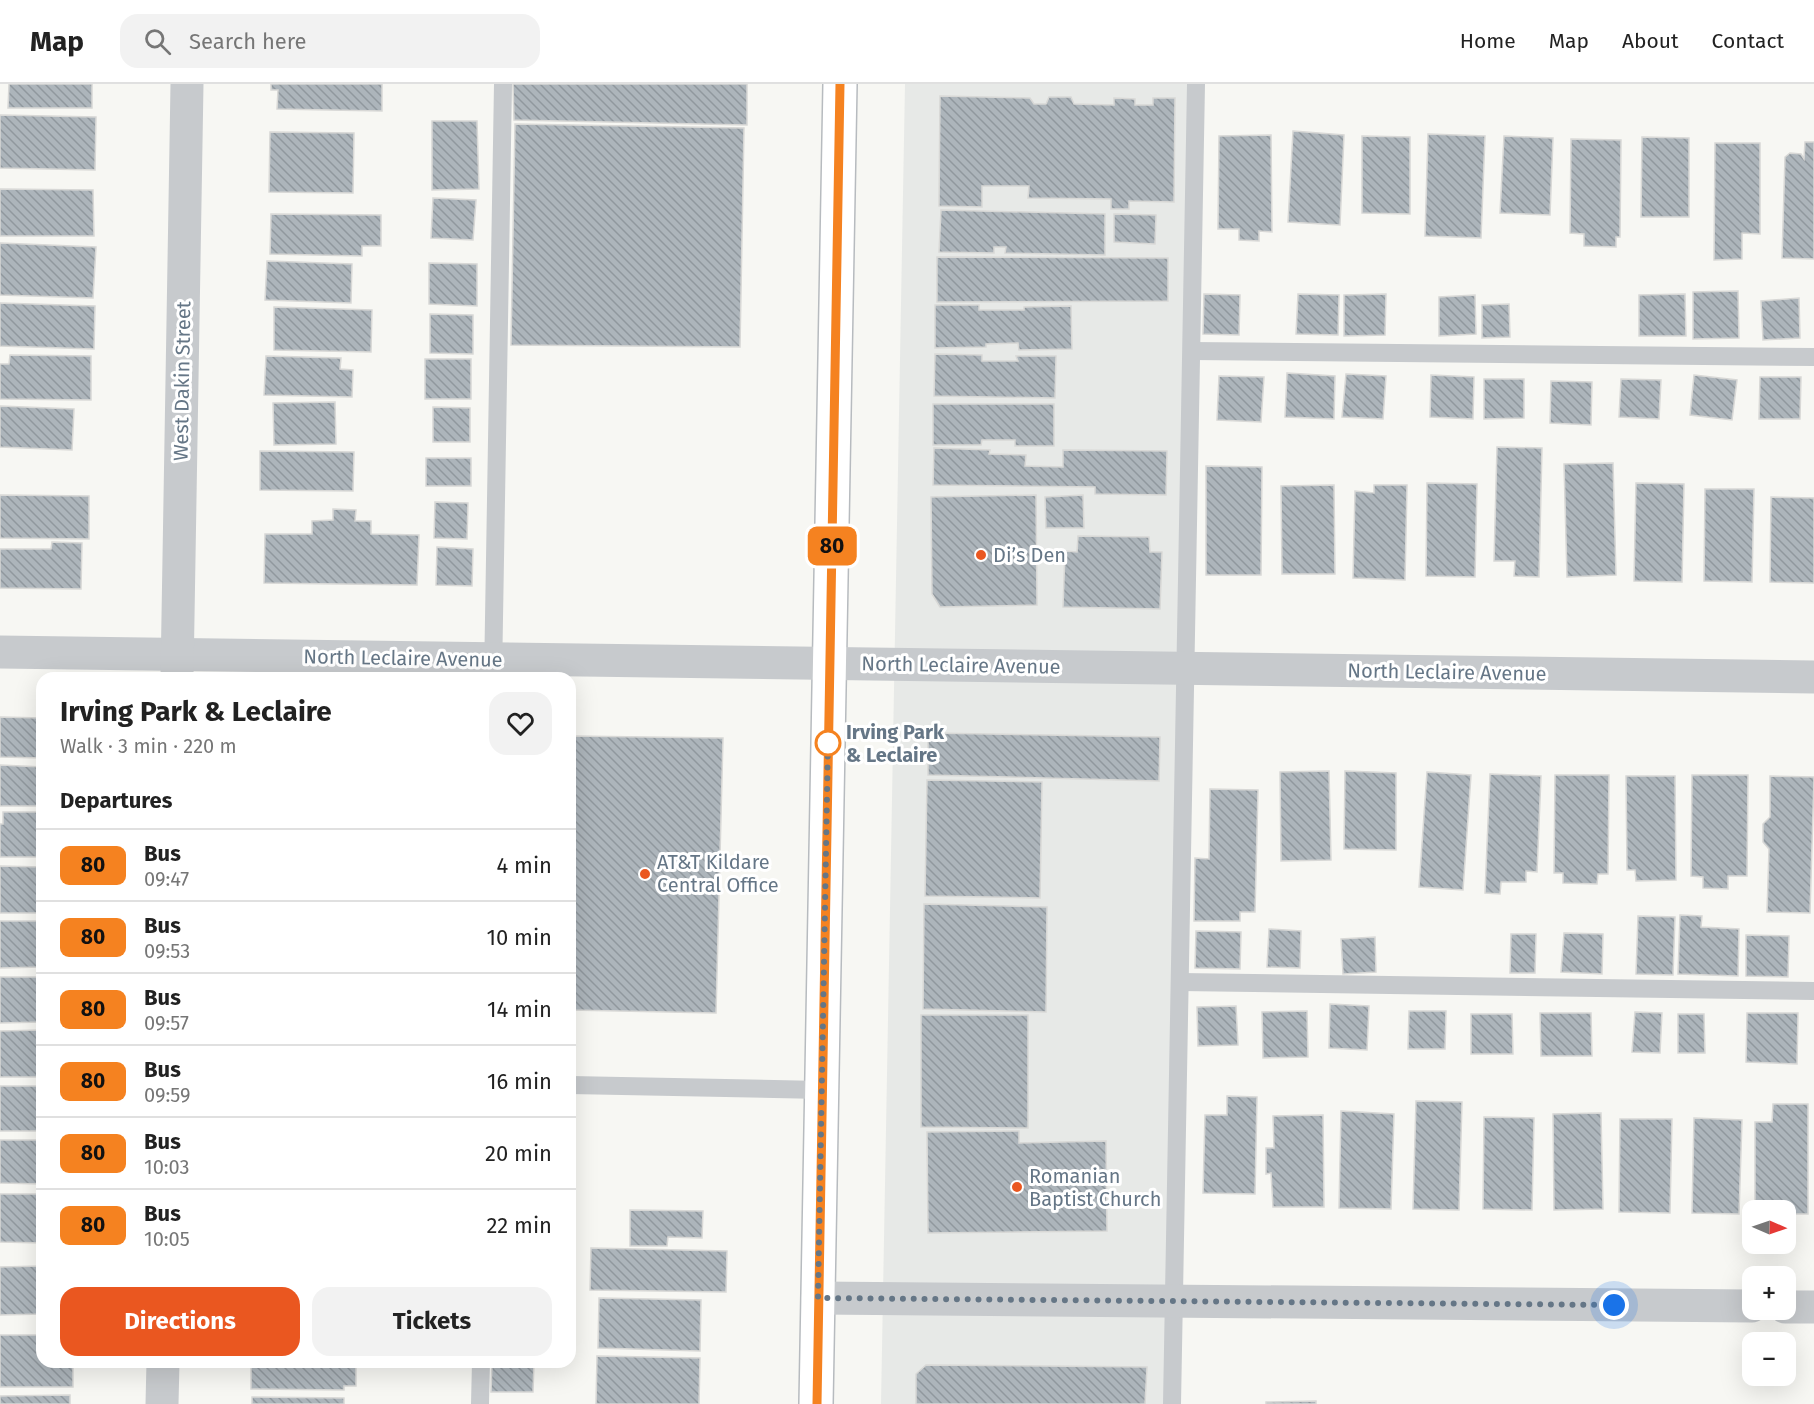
<!DOCTYPE html>
<meta charset="utf-8">
<style>
body{margin:0;font-family:"Fira Sans",sans-serif;background:#f2f2f2;color:#222;height:100vh;display:flex;flex-direction:column;font-size:22px;white-space:nowrap}
*{box-sizing:border-box;margin:0}
p{font-size:20px;color:#767676}
.icon{flex:none;width:33px;height:33px;fill:none;stroke:currentColor;stroke-width:2;stroke-linecap:round;stroke-linejoin:round}
.map{position:relative;flex:1;overflow:hidden}
.details{position:absolute;left:36px;top:588px;width:540px;height:696px;display:flex;flex-direction:column;background:#fff;border-radius:18px;box-shadow:0 6px 24px #0002}
.details>*{flex:none}
.badge{padding:0 12px;border-radius:9px;font-size:21px;line-height:39px}
.needle{width:39px;rotate:92deg}
.fabs{position:absolute;left:1742px;top:1116px;display:grid;gap:12px}
.fabs a{display:grid;place-items:center;width:54px;height:54px;border-radius:12px;background:#fff;box-shadow:0 6px 24px #0002;font-size:30px}
.you{position:absolute;width:30px;height:30px;margin:-15px;border:4px solid #fff;border-radius:50%;background:#1a73e8;box-shadow:0 0 0 9px #1a73e833}
.map>.badge{position:absolute;translate:-50% -50%;box-shadow:0 0 0 3px #fff}
h2{padding:0 24px;font-size:22px;line-height:54px}
.round{display:grid;place-items:center;flex:none;width:63px;height:63px;border-radius:18px;background:#f2f2f2}
.summary{display:flex;align-items:center;justify-content:space-between;height:102px;padding:0 24px}
h1{font-size:28px;font-weight:700;line-height:45px}
.cta{display:flex;gap:12px;margin-top:auto;padding:12px 24px}
.cta a{flex:1;height:69px;border-radius:18px;background:#ea5720;color:#fff;font-size:24px;font-weight:700;line-height:69px;text-align:center}
.cta a+a{background:#f2f2f2;color:#222}
ul{padding:0;list-style:none}
li{display:flex;align-items:center;gap:18px;height:72px;padding:0 24px;border-top:2px solid #e0e0e0}
li div{flex:1}
li b{display:block;font-size:22px}
li em{font-style:normal}
li .badge{min-width:66px;font-weight:700;text-align:center}
header{display:flex;align-items:center;gap:36px;box-sizing:border-box;height:84px;padding:0 30px;background:#fff;border-bottom:2px solid #e0e0e0}
header strong{font-size:28px}
nav{display:flex;gap:33px;margin-inline-start:auto;font-size:21px}
.search{width:420px;height:54px;background:#f2f2f2;display:flex;align-items:center;gap:15px;box-sizing:border-box;padding:0 21px;border-radius:18px;color:#767676;font-size:22px}
.map>svg:first-child{display:block}
</style>
<header>
<strong>Map</strong>
<div class="search"><svg class="icon" aria-label="search" viewBox="0 0 24 24"><circle cx="10" cy="10" r="6"/><path d="M15 15l6 6"/></svg>Search here</div>
<nav><a>Home</a><a>Map</a><a>About</a><a>Contact</a></nav>
</header>
<div class="map">
<svg width="1814" height="1320" viewBox="0 0 1814 1320">
<defs>
<pattern id="building-back-hatch" width="6" height="6" patternUnits="userSpaceOnUse" patternTransform="scale(1.5)"><rect width="6" height="6" fill="#adb5bb"/><path d="M-1 5l2 2M0 0l6 6M5-1l2 2" fill="none" stroke="#90989e"/></pattern>
</defs>
<rect width="100%" height="100%" fill="#f7f7f3"/>
<!-- built -->
<path fill="#e7e9e7" d="M905 0H1192L1169 1320H881Z"/>
<!-- building -->
<g fill="url(#building-back-hatch)" stroke="#d8d8d6" stroke-width="1.5">
<path d="M9 0H92V24H8Z"/>
<path d="M271 0H382V27L277 25 278 6H271Z"/>
<path d="M513 0H747V41L514 36Z"/>
<path d="M940 12 1030 14 1034 20H1046L1049 13H1071L1074 20 1114 21V14L1135 15V21H1153V14H1175L1174 118 1129 117V125H1111V115L1028 114 1029 102H982V123L939 122Z"/>
<path d="M0 31 96 33 95 86 0 84Z"/>
<path d="M432 37H477L479 105 432 106Z"/>
<path d="M515 40 744 44 740 263 511 261Z"/>
<path d="M1293 47 1344 51 1340 141 1288 138Z"/>
<path d="M270 48 354 49 353 109 269 108Z"/>
<path d="M1428 50 1485 52 1481 154 1425 152Z"/>
<path d="M1271 51 1272 148 1259 147V157L1239 156V145H1218L1219 52Z"/>
<path d="M1362 52 1410 53V130L1362 129Z"/>
<path d="M1504 52 1553 54 1550 131 1500 129Z"/>
<path d="M1642 53 1689 54V133H1641Z"/>
<path d="M1571 55 1621 56 1620 153H1616V163L1584 162V150L1570 149Z"/>
<path d="M1805 58H1814V175L1782 174 1785 73 1790 69 1801 70 1804 75Z"/>
<path d="M1715 59H1760V150L1742 149V175L1714 176Z"/>
<path d="M0 105 93 106 94 152H0Z"/>
<path d="M433 114 476 116 473 156 431 154Z"/>
<path d="M941 126 1105 130V171L1005 169 1006 163H994V169L939 168Z"/>
<path d="M271 130 381 131V162H362V172L270 170Z"/>
<path d="M1114 130 1156 131 1155 160 1114 158Z"/>
<path d="M0 159 96 163 93 214 0 211Z"/>
<path d="M937 173 1168 174V217L937 218Z"/>
<path d="M267 177 352 180 351 219 265 216Z"/>
<path d="M429 179 477 180V222L429 220Z"/>
<path d="M1738 207 1739 254 1693 255V208Z"/>
<path d="M1204 210 1240 211 1239 251 1203 250Z"/>
<path d="M1298 210 1339 211 1338 251 1296 250Z"/>
<path d="M1386 210 1385 251 1344 252V211Z"/>
<path d="M1685 210 1686 252H1639V211Z"/>
<path d="M1475 211 1476 250 1439 252V213Z"/>
<path d="M1799 214 1800 254 1763 256 1761 217Z"/>
<path d="M0 219 95 222 94 265 0 262Z"/>
<path d="M1509 220 1510 253 1482 254V221Z"/>
<path d="M935 221H979V226H1024V223L1071 222 1072 265 1019 266 1018 259 986 260V263L935 264Z"/>
<path d="M274 223 372 226 371 268 274 266Z"/>
<path d="M430 230 473 231V270L430 269Z"/>
<path d="M935 270 982 271V277H1018L1016 272H1056L1055 314 934 312Z"/>
<path d="M10 271 91 272V316L0 315V280H9Z"/>
<path d="M266 272 341 274 340 285 353 286 352 313 264 311Z"/>
<rect x="425" y="275" width="46" height="40"/>
<path d="M1287 289 1335 292 1334 335 1285 333Z"/>
<path d="M1346 290 1386 292 1383 335 1342 333Z"/>
<path d="M1431 291 1474 293 1473 335 1430 333Z"/>
<path d="M1694 291 1737 296 1732 336 1690 331Z"/>
<path d="M1219 292 1264 293 1261 338 1217 336Z"/>
<path d="M1760 293H1801L1800 335H1759Z"/>
<path d="M1484 295H1524V334L1484 335Z"/>
<path d="M1621 295 1661 296 1659 335 1619 333Z"/>
<path d="M1551 297 1592 298 1591 341 1550 339Z"/>
<path d="M335 318 336 360 274 361 273 319Z"/>
<path d="M933 320H1054V362H1015V356H982L981 361H933Z"/>
<path d="M0 322 74 325 72 366 0 363Z"/>
<path d="M433 323 470 324V358H433Z"/>
<path d="M1497 363 1542 364 1539 493 1514 492 1515 477H1494Z"/>
<path d="M934 364 990 366 989 370 1026 371 1025 382 1063 383V366L1167 367 1166 411 1095 410V403L933 401Z"/>
<path d="M260 367 354 368 353 407 260 406Z"/>
<rect x="426" y="374" width="45" height="28"/>
<path d="M1613 379 1616 491 1567 493 1564 380Z"/>
<path d="M1206 382 1262 383 1261 491H1206Z"/>
<path d="M1427 399 1477 400 1475 493 1426 492Z"/>
<path d="M1636 399 1684 400 1682 498 1634 497Z"/>
<path d="M1334 401 1335 490H1282L1281 402Z"/>
<path d="M1374 401H1407L1405 496 1353 494 1355 407 1374 409Z"/>
<path d="M1705 405H1754L1752 498 1704 497Z"/>
<path d="M0 411 89 412V455L0 454Z"/>
<path d="M1036 411 1037 521 940 523 932 510 931 413Z"/>
<path d="M1083 411 1084 444H1046L1045 413Z"/>
<path d="M1771 413 1814 414V499L1770 498Z"/>
<path d="M435 418 468 419 467 455 434 454Z"/>
<path d="M333 425 356 426 355 437H371V450L419 451 417 501 264 499 265 450H312V437L333 436Z"/>
<path d="M1078 452 1149 453 1150 468H1162L1160 525 1063 523 1065 467 1077 468Z"/>
<path d="M52 458 82 459 81 505 0 504V465H51Z"/>
<path d="M437 463 473 465 472 502 436 501Z"/>
<path d="M0 633 42 634V674L0 673Z"/>
<path d="M928 649 1160 653 1159 697 928 691Z"/>
<path d="M570 652 723 654 716 929 570 926Z"/>
<path d="M0 681 42 683V722H0Z"/>
<path d="M1329 687 1331 776 1281 777 1280 688Z"/>
<path d="M1345 687 1396 689V766L1344 765Z"/>
<path d="M1427 688 1471 691 1463 806 1419 803Z"/>
<path d="M1490 690 1541 692 1537 788 1526 787V798H1501L1500 810 1485 809Z"/>
<path d="M1555 691H1609L1608 790H1598L1597 800 1563 799V789H1554Z"/>
<path d="M1692 691H1748L1747 792H1728V805L1703 804V793L1691 792Z"/>
<path d="M1626 692H1675L1676 796 1636 797 1635 786H1627Z"/>
<path d="M1770 692 1814 693 1810 829 1767 828 1769 765 1763 758V740L1770 733Z"/>
<path d="M927 696 1042 698 1040 814 925 812Z"/>
<path d="M1210 705 1258 706 1255 828H1240V837H1194L1195 774 1209 775Z"/>
<path d="M3 728H42V773H0V740H3Z"/>
<path d="M0 782 42 783V829H0Z"/>
<path d="M924 820 1047 823 1046 928 923 925Z"/>
<path d="M1680 831 1702 832 1701 843 1739 845 1738 892 1678 890Z"/>
<path d="M1638 832 1675 833 1673 891 1636 890Z"/>
<path d="M0 837H42V883L0 884Z"/>
<path d="M1269 845 1301 847 1300 884 1267 883Z"/>
<path d="M1196 847 1241 848 1240 885 1195 884Z"/>
<path d="M1564 849 1603 850 1602 890 1561 888Z"/>
<path d="M1511 850H1536L1535 889H1510Z"/>
<path d="M1746 851 1789 852 1788 893 1746 892Z"/>
<path d="M1375 853 1376 888 1343 890 1341 855Z"/>
<path d="M0 893H42V938L0 939Z"/>
<path d="M1330 920 1369 922 1367 966 1329 964Z"/>
<path d="M1236 922 1238 961 1198 962 1197 923Z"/>
<path d="M1307 927 1308 973 1263 974 1262 928Z"/>
<path d="M1409 927H1446L1445 965H1408Z"/>
<path d="M1635 928 1662 929 1660 969 1632 968Z"/>
<path d="M1540 929H1591L1592 972H1541Z"/>
<path d="M1747 929H1798L1797 980 1746 978Z"/>
<path d="M1471 930H1512L1513 970H1471Z"/>
<path d="M1678 930H1704L1705 969H1678Z"/>
<path d="M921 931H1028V1044L921 1043Z"/>
<path d="M42 946V993H0V947Z"/>
<rect x="0" y="1002" width="42" height="45"/>
<path d="M1227 1012 1257 1013 1255 1110 1203 1109 1205 1031H1227Z"/>
<path d="M1416 1017 1462 1018 1459 1126 1413 1125Z"/>
<path d="M1773 1020H1808V1130H1785V1126H1755V1038H1772Z"/>
<path d="M1341 1027 1394 1030 1391 1125 1339 1124Z"/>
<path d="M1601 1029 1603 1125 1554 1126 1553 1030Z"/>
<path d="M1323 1031 1324 1123H1273L1271 1089 1266 1090V1064H1274L1273 1032Z"/>
<path d="M1484 1033 1534 1034 1532 1126 1483 1125Z"/>
<path d="M1694 1034 1742 1036 1739 1130 1692 1129Z"/>
<path d="M1620 1035H1672L1670 1129 1619 1128Z"/>
<path d="M1019 1047V1059L1106 1057 1107 1147 928 1149 927 1048Z"/>
<path d="M0 1056H42V1100L0 1099Z"/>
<path d="M0 1110H42V1159L0 1158Z"/>
<path d="M630 1126 703 1127 702 1154 668 1153 667 1162H630Z"/>
<path d="M591 1164 727 1167 726 1208 590 1206Z"/>
<path d="M42 1182V1230L0 1231V1183Z"/>
<path d="M599 1214 701 1216 700 1267 598 1264Z"/>
<path d="M0 1251H42V1278H73V1303H0Z"/>
<path d="M597 1272 700 1274 699 1320H596Z"/>
<path d="M251 1278H356V1302H344V1306L251 1305Z"/>
<path d="M492 1278H534L533 1308H491Z"/>
<path d="M926 1281 1147 1283 1145 1320H916V1290Z"/>
<path d="M70 1311V1320H0V1312Z"/>
<path d="M252 1313 344 1314V1320H252Z"/>
<path d="M1316 1317V1320H1266V1318Z"/>
</g>
<g fill="none" stroke-linecap="round" stroke-linejoin="round">
<!-- primary casing -->
<g stroke="#b7bbbf" stroke-width="36">
<path id="primary" d="M816 1320 840 0"/>
</g>
<!-- service -->
<g stroke="#c7cacd" stroke-width="18">
<path d="M1192 267 1814 273"/>
<path d="M493 594 503 0"/>
<path d="M1180 898 1814 907"/>
<path d="M570 1001 822 1006"/>
<path d="M480 1320 481 1278"/>
<path d="M1172 1320 1196 0"/>
</g>
<!-- minor -->
<g stroke="#c7cacd" stroke-width="33">
<path d="M0 568 1814 593"/>
<path d="M177 592 187 0"/>
<path d="M818 1214 1752 1222"/>
<path d="M1785 1223H1814"/>
<path d="M162 1320 163 1278"/>
</g>
<!-- primary -->
<use href="#primary" stroke="#fff" stroke-width="33"/>
</g>
<g fill="none" stroke-linecap="round" stroke-linejoin="round">
<!-- line casing -->
<g stroke="#fff" stroke-width="14">
<path id="line" d="M817 1320 840 0"/>
</g>
<!-- line -->
<use href="#line" stroke="#f58220" stroke-width="9"/>
<!-- walk -->
<path stroke="#657686" stroke-width="6" stroke-dasharray="0 10.8" d="M828 659V655L818 1214 1614 1221"/>
</g>
<!-- markers -->
<g fill="#ea5720" stroke="#fff" stroke-width="2">
<circle cx="981" cy="471" r="6"/>
<circle cx="645" cy="790" r="6"/>
<circle cx="1017" cy="1103" r="6"/>
</g>
<circle fill="#fff" stroke="#f58220" stroke-width="3" cx="828" cy="659" r="12"/>
<g text-anchor="middle" stroke-width="6" stroke-linejoin="round" paint-order="stroke">
<!-- street labels -->
<g font-size="20" fill="#657686" stroke="#fff">
<text transform="translate(182 297) rotate(-89)" y="7">West Dakin Street</text>
<text transform="translate(403 574) rotate(1)" y="7">North Leclaire Avenue</text>
<text transform="translate(961 581) rotate(1)" y="7">North Leclaire Avenue</text>
<text transform="translate(1447 588) rotate(1)" y="7">North Leclaire Avenue</text>
</g>
<!-- poi labels -->
<g font-size="20" fill="#657686" stroke="#fff" text-anchor="start">
<text x="993" y="478">Di’s Den</text>
<text x="657" y="785">AT&amp;T Kildare<tspan x="657" dy="23">Central Office</tspan></text>
<text x="1029" y="1099">Romanian<tspan x="1029" dy="23">Baptist Church</tspan></text>
</g>
<!-- stop labels -->
<g font-size="20" font-weight="bold" fill="#657686" stroke="#fff" text-anchor="start">
<text x="846" y="655">Irving Park<tspan x="846" dy="23">&amp; Leclaire</tspan></text>
</g>
</g>
</svg>
<div class="fabs">
<a><svg class="needle" viewBox="-14 -14 28 28"><path d="M0-13l5 13h-10z" fill="#e53935"/><path d="M0 13l5-13h-10z" fill="#767676"/></svg></a>
<a>+</a>
<a>−</a>
</div>
<div class="you" style="left:1614px;top:1221px"></div>
<b class="badge" style="left:832px;top:462px;background:#f58220;color:#111">80</b>
<section class="details">
<div class="summary"><div><h1>Irving Park &amp; Leclaire</h1><p>Walk · 3 min · 220 m</p></div><a class="round"><svg class="icon" aria-label="heart" viewBox="0 0 24 24"><path d="M12 20l-8-8c-3-5 5-10 8-4 3-6 11-1 8 4z"/></svg></a></div>
<h2>Departures</h2>
<ul>
<li><span class="badge" style="background:#f58220;color:#111">80</span><div><b>Bus</b><p>09:47</p></div><em>4 min</em></li>
<li><span class="badge" style="background:#f58220;color:#111">80</span><div><b>Bus</b><p>09:53</p></div><em>10 min</em></li>
<li><span class="badge" style="background:#f58220;color:#111">80</span><div><b>Bus</b><p>09:57</p></div><em>14 min</em></li>
<li><span class="badge" style="background:#f58220;color:#111">80</span><div><b>Bus</b><p>09:59</p></div><em>16 min</em></li>
<li><span class="badge" style="background:#f58220;color:#111">80</span><div><b>Bus</b><p>10:03</p></div><em>20 min</em></li>
<li><span class="badge" style="background:#f58220;color:#111">80</span><div><b>Bus</b><p>10:05</p></div><em>22 min</em></li>
</ul>
<div class="cta"><a>Directions</a><a>Tickets</a></div>
</section>
</div>
